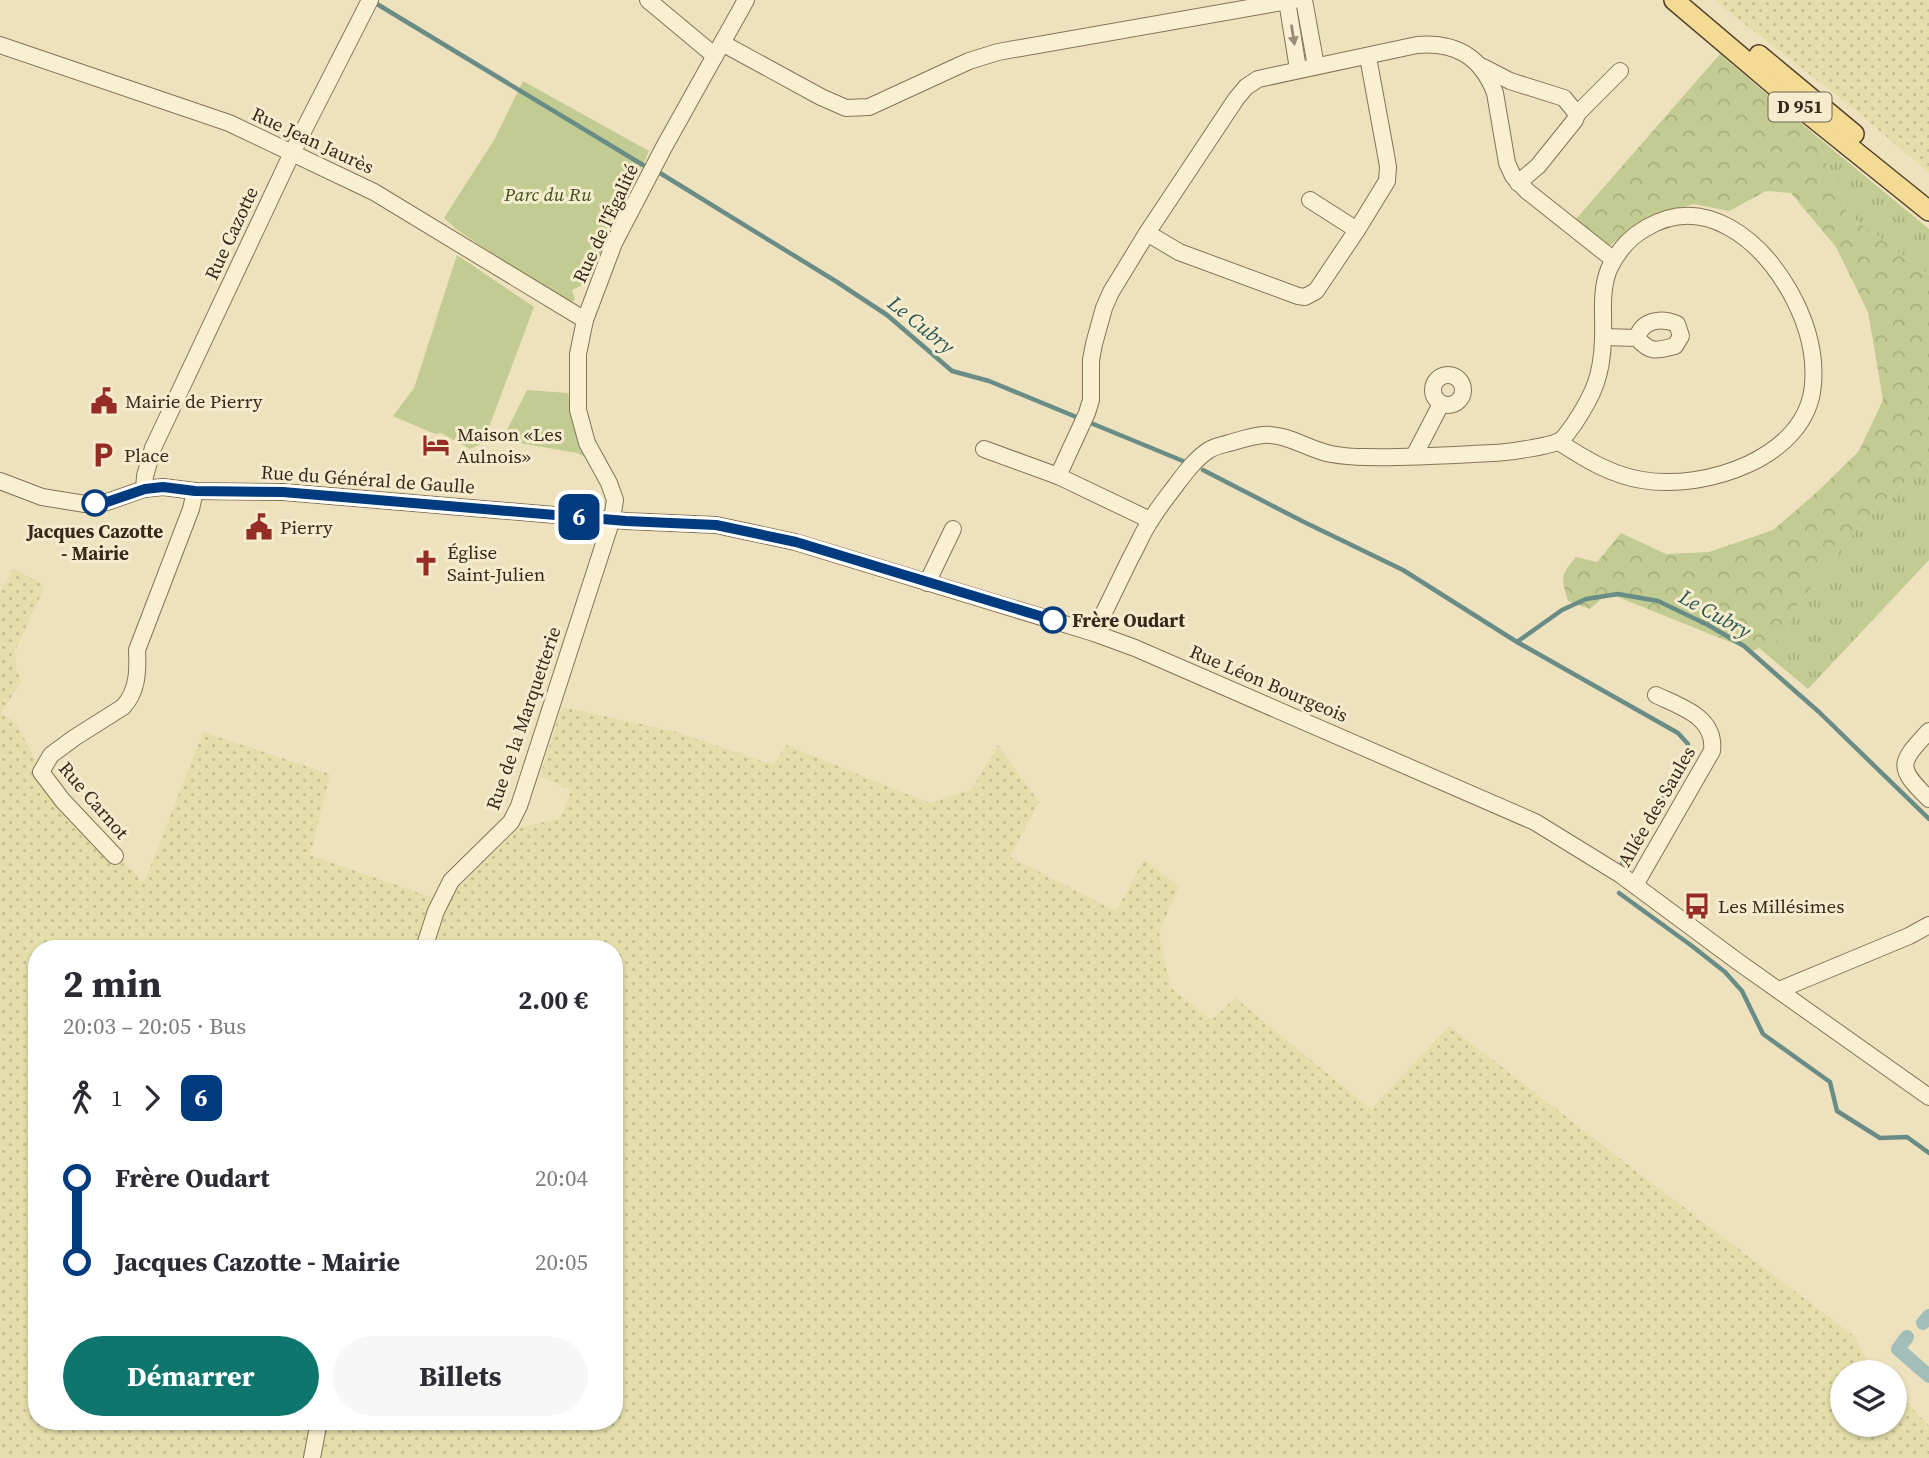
<!DOCTYPE html>
<html lang="fr">
<meta charset="utf-8">
<style>
body{margin:0;font-family:"Source Serif 4",serif;background:#f7f7f7;color:#2b2b33;height:100vh;display:flex;flex-direction:column;font-size:26px;white-space:nowrap}
*{box-sizing:border-box;margin:0}
p{font-size:23px;color:#7c7c81}
.icon{flex:none;width:38px;height:38px;fill:none;stroke:currentColor;stroke-width:2;stroke-linecap:round;stroke-linejoin:round}
.map{position:relative;flex:1;overflow:hidden}
.sheet{position:absolute;left:28px;top:940px;width:595px;height:490px;display:flex;flex-direction:column;background:#fff;border-radius:28px;box-shadow:0 2px 5px #0004}
.sheet>*{flex:none}
.badge{padding:0 14px;border-radius:10px;font-size:24px;line-height:46px}
.tools{position:absolute;left:1830px;top:1360px;display:grid;gap:14px}
.tools a{display:grid;place-items:center;width:77px;height:77px;border-radius:50%;background:#fff;box-shadow:0 2px 5px #0004;font-size:35px}
.map>.badge{position:absolute;translate:-50% -50%;box-shadow:0 0 0 4px #fff}
.legs{display:flex;align-items:center;gap:10px;height:77px;padding:0 35px;font-size:23px}
.legs p{margin-inline-start:auto}
.summary{display:flex;align-items:center;justify-content:space-between;height:119px;padding:0 35px}
h1{font-size:38px;font-weight:700;line-height:52px}
.action{display:flex;gap:14px;margin-top:auto;padding:14px 35px}
.action a{flex:1;height:80px;border-radius:42px;background:#0f766e;color:#fff;font-size:28px;font-weight:700;line-height:80px;text-align:center}
.action a+a{background:#f7f7f7;color:#2b2b33}
ul{padding:0 35px;list-style:none}
li{display:flex;align-items:center;gap:24px;height:84px;font-size:26px}
li i{display:grid;place-items:center;width:10px;height:100%;margin:0 9px;background:currentColor}
li i::after{content:'';width:18px;height:18px;margin:-9px;border:5px solid;border-radius:50%;background:#fff}
li p{margin-inline-start:auto}
li:first-child i{background:linear-gradient(#0000 50%,currentColor 0)}
li:last-child i{background:linear-gradient(currentColor 50%,#0000 0)}
.map>svg:first-child{display:block}
</style>
<div class="map">
<svg width="1929" height="1458" viewBox="0 0 1929 1458">
<defs>
<pattern id="farmland-dots" width="8" height="8" patternUnits="userSpaceOnUse" patternTransform="scale(1.75)"><rect width="8" height="8" fill="#e4deab"/><path d="M2 2h.1M6 6h.1" fill="none" stroke="#c4bf93" stroke-width="1.8" stroke-linecap="round"/></pattern>
<pattern id="grass-tufts" width="24" height="20" patternUnits="userSpaceOnUse" patternTransform="scale(1.75)"><rect width="24" height="20" fill="#c2cc92"/><path d="M3 7l-1-3M5 7V3M7 7l1-3M15 17l-1-3M17 17v-4M19 17l1-3" fill="none" stroke="#a7af7d"/></pattern>
<pattern id="forest-crowns" width="20" height="18" patternUnits="userSpaceOnUse" patternTransform="scale(1.75)"><rect width="20" height="18" fill="#c2cc92"/><path d="M2 6a3 3 0 1 1 6 0M12 15a3 3 0 1 1 6 0" fill="none" stroke="#a7af7d"/></pattern>
</defs>
<rect width="100%" height="100%" fill="#eee2be"/>
<!-- farmland -->
<g fill="url(#farmland-dots)" fill-rule="evenodd">
<path d="M1714 0H1929V173L1854 109Z"/>
<path d="M13 568 45 586 15 651 16 667 21 681 1 714 16 722 45 779 144 883 203 732 330 774 310 855 445 902 518 828 561 818 571 790 540 776 562 707 673 731 774 765 786 745 929 803 972 789 998 745 1039 802 1010 857 1116 911 1144 860 1179 886 1159 933 1170 987 1212 1020 1235 998 1371 1109 1449 1026 1641 1175 1854 1336 1870 1366 1877 1372H1843V1424H1895V1391L1929 1426V1458H0V593ZM37 948H614V1421H37Z"/>
</g>
<!-- grass -->
<g fill="url(#grass-tufts)">
<path d="M1815 135 1929 229V275L1848 214Z"/>
<path d="M1929 459V560L1808 689 1759 648 1788 636 1791 614 1862 522Z"/>
</g>
<!-- forest -->
<path fill="url(#forest-crowns)" d="M1720 54 1815 135 1848 214 1929 275V459L1862 522 1791 614 1788 636 1752 651 1608 593 1590 609 1568 601C1561 578 1560 575 1576 557L1597 562 1621 533 1666 554 1709 552 1773 530 1816 493 1859 451 1883 400 1868 312 1836 247 1791 193 1766 191 1729 211 1694 204 1659 213 1607 247 1576 219Z"/>
<!-- green -->
<g fill="#c2cc92">
<path d="M523 81 649 151 613 230 585 284 572 290 575 300 571 302 548 292 456 229 444 218 494 140Z"/>
<path d="M457 255 534 307 483 443 470 449 441 433 435 434 393 416 414 388Z"/>
<path d="M527 390 568 393 577 437 587 458 577 453 502 440Z"/>
</g>
<g fill="none" stroke-linecap="round" stroke-linejoin="round">
<!-- stream -->
<g stroke="#698d86" stroke-width="4.5">
<path d="M377 4 643 165"/>
<path d="M660 173 837 282 887 315 952 371 989 381 1183 461"/>
<path d="M1203 470 1302 521 1403 570 1517 642 1678 733 1688 744 1686 758 1650 821"/>
<path d="M1517 642 1562 610 1586 599 1618 594 1658 601 1708 625 1744 646 1819 712 1929 819"/>
<path d="M1622 863 1636 843"/>
<path d="M1619 893 1692 946 1725 972 1742 991 1763 1034 1830 1082 1837 1111 1880 1138 1907 1137 1929 1153"/>
</g>
<!-- canal -->
<g stroke="#a1bfb8" stroke-width="14">
<path d="M1923 1323 1929 1316"/>
<path d="M1907 1337 1898 1349 1929 1376"/>
</g>
<!-- minor casing -->
<g stroke="#867357" stroke-width="18">
<g id="minor">
<path d="M648 0 715 56"/>
<path d="M1304 0 1316 66"/>
<path d="M1287 1 1298 69"/>
<path d="M722 43 821 97 846 108 869 107 969 61 998 52 1294 0"/>
<path d="M0 45 229 123 374 192 585 320"/>
<path d="M1483 67 1510 81 1564 98 1577 114 1575 120 1538 166 1518 183"/>
<path d="M1577 114 1620 71"/>
<path d="M1310 200 1357 230"/>
<path d="M1147 233 1179 252 1298 296 1305 297 1316 291 1357 230 1387 181 1388 167 1386 155 1368 57"/>
<path d="M1603 337 1637 338C1650 353 1656 351 1675 346L1681 336 1677 324C1661 317 1642 320 1637 338"/>
<circle cx="1448" cy="390" r="15"/>
<path d="M984 449 1058 476 1150 520"/>
<path d="M1414 456 1441 404"/>
<path d="M1058 476 1087 413 1091 400V360L1094 344 1104 308 1111 292 1147 233 1236 99 1246 87 1258 79 1417 45C1455 42 1481 56 1495 93L1507 163 1513 176 1527 191 1614 260"/>
<path d="M0 481 42 497 85 504 107 502 144 489 163 487 195 491 283 492 626 521 716 525 795 542 1094 633 1135 648 1535 822 1621 875 1737 961 1929 1097"/>
<path d="M144 489 145 476 153 448 292 153 370 0"/>
<path d="M927 583 953 529"/>
<path d="M1094 633C1106 608 1119 582 1131 557 1138 545 1143 531 1151 520 1158 508 1167 497 1176 485 1185 473 1196 458 1209 450 1215 446 1223 445 1229 443 1240 440 1252 436 1263 435 1287 433 1309 450 1331 454 1342 456 1355 457 1366 457 1408 458 1451 455 1492 453 1505 453 1553 446 1561 440 1566 436 1570 429 1574 424 1594 394 1602 375 1603 339 1604 316 1600 291 1609 269 1617 252 1630 237 1646 228 1705 193 1760 240 1789 290 1806 320 1816 350 1813 384 1808 458 1704 491 1642 480 1611 475 1585 459 1559 442"/>
<path d="M1929 731C1899 763 1896 767 1929 799"/>
<path d="M115 856 63 801 41 772 51 755 74 738 123 707C138 691 138 670 137 650L191 509 195 491"/>
<path d="M1635 885 1712 751C1716 717 1681 707 1656 695"/>
<path d="M424 948 436 911 451 881 511 822 519 806 612 519 615 500 609 483 587 443 578 410V354L585 320 614 243 664 147 746 0"/>
<path d="M1779 990 1909 936 1929 925"/>
<path d="M312 1458 319 1421"/>
</g>
</g>
<!-- major casing -->
<g stroke="#54402b" stroke-width="22">
<g id="major">
<path d="M1674 0 1806 112 1929 211"/>
<path d="M1759 55 1854 134"/>
</g>
</g>
<!-- minor -->
<use href="#minor" stroke="#f9efd1" stroke-width="16"/>
<!-- major -->
<use href="#major" stroke="#f3db94" stroke-width="19"/>
</g>
<!-- one-way arrows -->
<defs><path id="oneway-solid" d="M-6-.8H1V-3.2L6.5 0L1 3.2V.8H-6Z" transform="scale(1.75)"/></defs>
<use fill="#978c76" href="#oneway-solid" transform="translate(1293 35) rotate(81)"/>
<g fill="none" stroke-linecap="round" stroke-linejoin="round">
<!-- line-1 casing -->
<g stroke="#fff" stroke-width="16">
<path id="line-1" d="M95 503 107 502 145 489 163 487 195 491 283 492 626 521 716 525 796 542 1053 620"/>
</g>
<!-- line-1 -->
<use href="#line-1" stroke="#003b80" stroke-width="10"/>
</g>
<!-- icons -->
<defs>
<g id="civic-bare" transform="scale(2.1)"><path d="M-.6-6.5H3V-4.5H.6V-3L4-1V1h2V6H-6V1h2V-1L-.6-3ZM-1.2 2.5V6h2.4V2.5Z" fill="#962c26" stroke="#f5eccd" stroke-width="2.5" paint-order="stroke"/></g>
<g id="hotel-bare" transform="scale(2.1)"><path d="M-6-4.5h1.5V1H6V5H4.5V3h-9V5H-6ZM-4 0a1.8 1.8 0 1 1 3.6 0ZM.5 0V-2.5h3Q6-2.5 6 0Z" fill="#962c26" stroke="#f5eccd" stroke-width="2.5" paint-order="stroke"/></g>
<g id="parking-bare" transform="scale(2.1)"><path d="M-3.5-5.5H1a3.5 3.5 0 0 1 0 7H-1V5.5H-3.5ZM-1-3.4V-.6H.8a1.4 1.4 0 0 0 0-2.8Z" fill="#962c26" stroke="#f5eccd" stroke-width="2.5" paint-order="stroke"/></g>
<g id="church-bare" transform="scale(2.1)"><path d="M-1.2-6h2.4v3.5h3.3v2.4h-3.3V6h-2.4V-.1h-3.3v-2.4h3.3Z" fill="#962c26" stroke="#f5eccd" stroke-width="2.5" paint-order="stroke"/></g>
<g id="bus-bare" transform="scale(2.1)"><path d="M-5-6H5V4H4V6H2V4H-2V6H-4V4H-5ZM-3.5-4V0h7V-4ZM-3.5 1.2v1.5H-2V1.2ZM2 1.2v1.5H3.5V1.2Z" fill="#962c26" stroke="#f5eccd" stroke-width="2.5" paint-order="stroke"/></g>
</defs>
<g fill-rule="evenodd">
<use href="#civic-bare" x="104" y="401"/>
<use href="#hotel-bare" x="436" y="445"/>
<use href="#parking-bare" x="103" y="455"/>
<use href="#civic-bare" x="259" y="527"/>
<use href="#church-bare" x="426" y="563"/>
<use href="#bus-bare" x="1697" y="906"/>
</g>
<!-- markers -->
<g fill="#fff" stroke="#003b80" stroke-width="3.5">
<circle cx="95" cy="503" r="12"/>
<circle cx="1053" cy="620" r="12"/>
</g>
<g text-anchor="middle" stroke-width="6" stroke-linejoin="round" paint-order="stroke">
<!-- shield labels -->
<rect fill="#f5eccd" stroke="#6f6451" stroke-width="2" x="1768.5" y="92.5" width="63" height="29" rx="5"/>
<g font-size="18" font-weight="bold" fill="#352a1c">
<text x="1800" y="113">D 951</text>
</g>
<!-- street labels -->
<g font-size="19" fill="#352a1c" stroke="#f5eccd">
<text transform="translate(313 140) rotate(25)" y="7">Rue Jean Jaurès</text>
<text transform="translate(605 223) rotate(-65)" y="7">Rue de l'Égalité</text>
<text transform="translate(231 233) rotate(-65)" y="7">Rue Cazotte</text>
<text transform="translate(368 479) rotate(4)" y="7">Rue du Général de Gaulle</text>
<text transform="translate(1269 683) rotate(23)" y="7">Rue Léon Bourgeois</text>
<text transform="translate(523 718) rotate(-71)" y="7">Rue de la Marquetterie</text>
<text transform="translate(94 800) rotate(49)" y="7">Rue Carnot</text>
<text transform="translate(1656 806) rotate(-60)" y="7">Allée des Saules</text>
</g>
<!-- park labels -->
<g font-size="19" font-style="italic" fill="#435222" stroke="#f5eccd">
<text x="548" y="201">Parc du Ru</text>
</g>
<!-- poi labels -->
<g font-size="19" fill="#352a1c" stroke="#f5eccd" text-anchor="start">
<text x="125" y="408">Mairie de Pierry</text>
<text x="457" y="441">Maison «Les<tspan x="457" dy="22">Aulnois»</tspan></text>
<text x="124" y="462">Place</text>
<text x="280" y="534">Pierry</text>
<text x="447" y="559">Église<tspan x="447" dy="22">Saint-Julien</tspan></text>
<text x="1718" y="913">Les Millésimes</text>
</g>
<!-- stop labels -->
<g font-size="19" font-weight="bold" fill="#352a1c" stroke="#f5eccd">
<text x="95" y="538">Jacques Cazotte<tspan x="95" dy="22">- Mairie</tspan></text>
<text x="1072" y="627" text-anchor="start">Frère Oudart</text>
</g>
<!-- water labels -->
<g font-size="21" font-style="italic" fill="#2a5555" stroke="#f5eccd">
<text transform="translate(921 325) rotate(39)" y="7">Le Cubry</text>
<text transform="translate(1715 614) rotate(29)" y="7">Le Cubry</text>
</g>
</g>
</svg>
<div class="tools">
<a><svg class="icon" aria-label="layers" viewBox="0 0 24 24"><path d="M12 4l9 5-9 5-9-5zM3 14l9 5 9-5"/></svg></a>
</div>
<b class="badge" style="left:579px;top:517px;background:#003b80;color:#fff">6</b>
<section class="sheet">
<div class="summary"><div><h1>2 min</h1><p>20:03 – 20:05 · Bus</p></div><b>2.00 €</b></div>
<div class="legs"><svg class="icon" aria-label="walk" viewBox="0 0 24 24"><circle cx="13" cy="4" r="2"/><path d="M13 8l-2 6 4 7M11 14l-3 7M7 12l3-4h3l4 4"/></svg>1<svg class="icon" aria-label="forward" viewBox="0 0 24 24"><path d="M9 5l7 7-7 7"/></svg><b class="badge" style="background:#003b80;color:#fff">6</b></div>
<ul>
<li><i style="color:#003b80"></i><b>Frère Oudart</b><p>20:04</p></li>
<li><i style="color:#003b80"></i><b>Jacques Cazotte - Mairie</b><p>20:05</p></li>
</ul>
<div class="action"><a>Démarrer</a><a>Billets</a></div>
</section>
</div>
